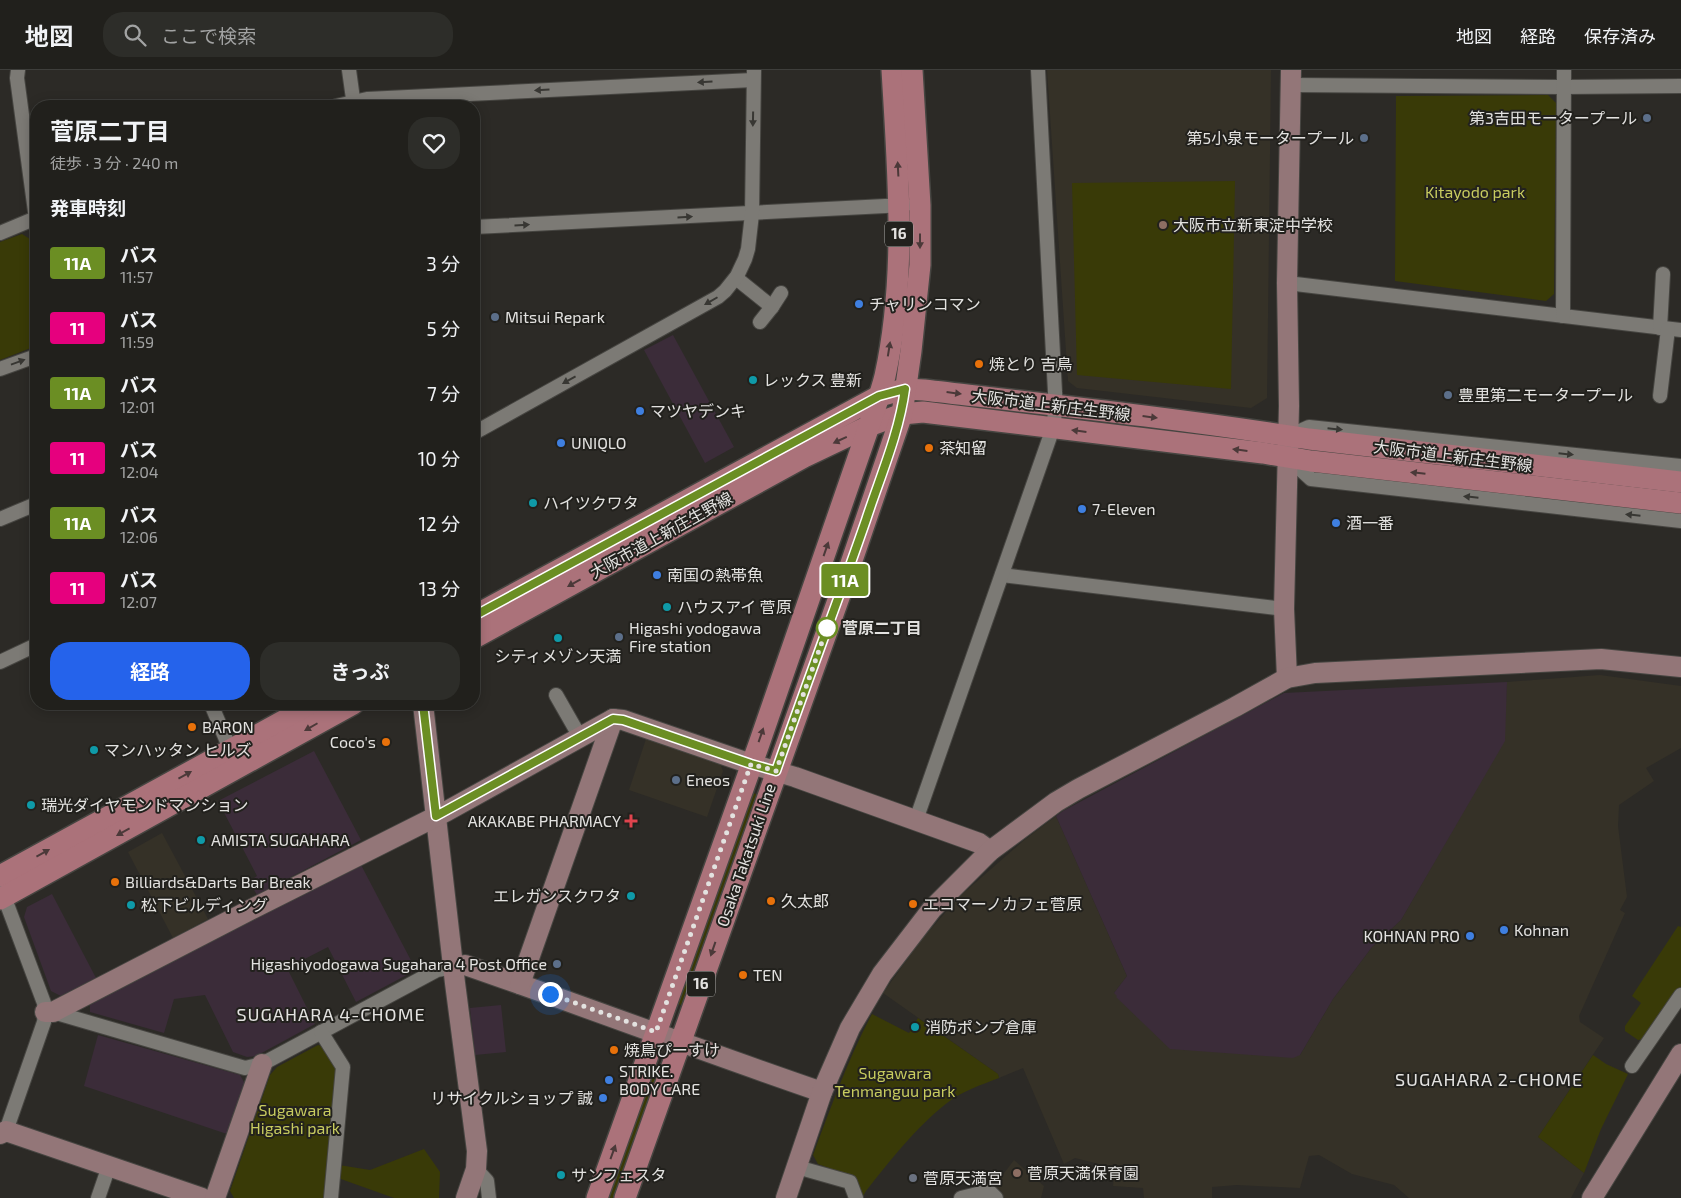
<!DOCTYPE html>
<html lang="ja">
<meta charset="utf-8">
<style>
body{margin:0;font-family:"Exo 2","Noto Sans JP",sans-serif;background:#2d2d29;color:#f1f3f6;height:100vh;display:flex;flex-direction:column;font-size:19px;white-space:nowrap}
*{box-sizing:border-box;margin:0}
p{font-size:16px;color:#a2a3a3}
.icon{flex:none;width:28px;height:28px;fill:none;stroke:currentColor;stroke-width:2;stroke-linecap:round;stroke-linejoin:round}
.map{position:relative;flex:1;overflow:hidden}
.side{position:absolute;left:30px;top:30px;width:450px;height:610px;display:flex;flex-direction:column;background:#21201c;border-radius:20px;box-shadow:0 2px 12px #0003,0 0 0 1px #3e3e3b}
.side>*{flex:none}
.badge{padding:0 10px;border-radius:4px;font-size:18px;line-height:32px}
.you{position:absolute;width:25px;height:25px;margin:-12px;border:4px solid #fff;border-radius:50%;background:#1a73e8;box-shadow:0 0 0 8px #1a73e833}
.map>.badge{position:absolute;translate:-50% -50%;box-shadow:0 0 0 2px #fff}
h2{padding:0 20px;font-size:19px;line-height:45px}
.round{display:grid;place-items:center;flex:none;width:52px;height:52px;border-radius:20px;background:#2d2d29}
.summary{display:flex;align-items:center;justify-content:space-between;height:85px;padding:0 20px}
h1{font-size:24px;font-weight:700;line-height:38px}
.primary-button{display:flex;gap:10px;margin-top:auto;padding:10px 20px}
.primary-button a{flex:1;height:58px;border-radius:20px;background:#2563eb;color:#fff;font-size:20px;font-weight:700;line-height:58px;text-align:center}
.primary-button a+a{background:#2d2d29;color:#f1f3f6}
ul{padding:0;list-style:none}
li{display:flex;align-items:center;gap:15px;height:65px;padding:0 20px}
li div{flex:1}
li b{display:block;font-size:19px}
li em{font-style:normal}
li .badge{min-width:55px;font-weight:700;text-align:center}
header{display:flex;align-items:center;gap:30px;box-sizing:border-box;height:70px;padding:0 25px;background:#21201c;border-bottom:1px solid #3e3e3b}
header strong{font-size:24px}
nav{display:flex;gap:28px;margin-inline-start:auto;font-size:18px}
.search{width:350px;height:45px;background:#2d2d29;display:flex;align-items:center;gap:12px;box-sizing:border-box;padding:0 18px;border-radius:20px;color:#a2a3a3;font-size:19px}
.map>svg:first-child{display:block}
</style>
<header>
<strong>地図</strong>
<div class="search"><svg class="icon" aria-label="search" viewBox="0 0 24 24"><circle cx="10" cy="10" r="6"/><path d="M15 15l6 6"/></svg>ここで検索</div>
<nav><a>地図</a><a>経路</a><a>保存済み</a></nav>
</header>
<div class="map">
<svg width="1681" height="1128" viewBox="0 0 1681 1128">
<rect width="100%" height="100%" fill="#2c2a26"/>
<!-- built -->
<g fill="#353127">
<path d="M1047 0H1271L1267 328 1251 338 1077 318 1068 311Z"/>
<path d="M1600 605 1681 616V678L1646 698 1654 711 1619 735 1618 756 1627 827 1620 840 1625 843 1579 946 1580 952 1604 968 1538 1067 1584 1103 1571 1128H1409L1394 1115 1352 1104 1319 1085 1309 1086 1300 1118 1237 1115 1212 1117V1128H1144L1143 1118 1113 1116 1115 1098 1075 1088 1064 1094 1023 998 999 1008 998 1004 883 923 922 869 959 827 1023 771 1056 746 1127 906 1114 923 1300 985 1333 929 1372 877 1401 850 1504 671 1507 612Z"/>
<path d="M647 666 719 691 723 701 707 747 629 720Z"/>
<path d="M162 763 208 849 173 868 128 782Z"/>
<path d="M1014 1090 1044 1116 1041 1128H1003L992 1119Z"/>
</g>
<!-- industrial -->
<g fill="#3b2c39">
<path d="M673 265 734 377 705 393 644 280Z"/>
<path d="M1507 612 1505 671 1401 850 1372 877 1333 929 1300 985 1293 988 1170 979 1116 927 1117 926 1114 923 1127 906 1056 746 1063 741 1284 623Z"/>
<path d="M314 681 361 770 257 825 249 811 257 806 218 731Z"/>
<path d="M360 793 416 900 356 932 328 877 287 898 315 954 256 986 247 987 233 982 205 925 174 929 164 963 90 942V932Z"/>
<path d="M52 824 96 908 61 926 51 921 24 847 27 837Z"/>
<path d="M501 935 506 982 475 985 470 938Z"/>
<path d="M98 965 240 1005 245 1014 227 1064 84 1016Z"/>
</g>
<!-- green -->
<g fill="#393a07">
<path d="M1548 25 1556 33 1554 224 1546 231 1395 211 1396 26Z"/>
<path d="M1235 111 1231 319 1077 305 1072 113Z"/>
<path d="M22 164 30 169 36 212V276L0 290V172Z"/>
<path d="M753 723 756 724V726L681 935 678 934Z"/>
<path d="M1678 856 1681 857V917L1643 969 1638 970 1625 961V956L1641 933 1632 926Z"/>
<path d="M872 944 909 963 918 948 998 1004 999 1008C981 1015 962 1021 947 1033 917 1056 889 1092 866 1121L862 1128 856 1108 818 1094 813 1085C831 1037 848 989 872 944Z"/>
<path d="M318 975 325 977 338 999 325 1128H234L230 1121 270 1005 277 997Z"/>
<path d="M1593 985 1606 994 1628 1004 1601 1059 1584 1103 1538 1067Z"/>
<path d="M655 998 659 999 613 1128H609Z"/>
<path d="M424 1079 440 1102 439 1128H394L338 1108 339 1095 370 1100Z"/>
</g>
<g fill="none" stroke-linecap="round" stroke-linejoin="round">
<!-- street casing -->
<g stroke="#464541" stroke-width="16">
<g id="street">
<path d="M18 0 17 8 36 149"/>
<path d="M349 0 354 36"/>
<path d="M1291 15 1563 17 1681 16"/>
<path d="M336 36 367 29 753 10"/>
<path d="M474 157 905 135"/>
<path d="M0 163 36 148"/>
<path d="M736 208 772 237"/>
<path d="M1287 213 1681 260"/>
<path d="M1563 246 1564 0"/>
<path d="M760 252 772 237 781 223"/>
<path d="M1660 258 1663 204"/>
<path d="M0 299 36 286"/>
<path d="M1660 326 1668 259"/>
<path d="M474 363 718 227 725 221 737 206 745 189 748 179 752 144 754 0"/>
<path d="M1289 366 1309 357 1681 396"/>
<path d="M1288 388 1311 409 1681 451"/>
<path d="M0 449 36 434"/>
<path d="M1002 505 1284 539"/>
<path d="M0 592 36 575"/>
<path d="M556 625 580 667"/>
<path d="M211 634 233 686"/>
<path d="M916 750 1053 358 1056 335 1055 322 1038 0"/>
<path d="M2 821 44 933 45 942 44 952 6 1061"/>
<path d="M53 942 245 998 262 994 437 900 453 897"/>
<path d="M321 962 343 997 331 1128"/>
<path d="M1632 996 1681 925"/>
<path d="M797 1097 850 1112 856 1128"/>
<path d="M476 1099 487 1111 489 1128"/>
<path d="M98 1128 109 1096"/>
<path d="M961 1128 989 1121 996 1128"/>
</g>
</g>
<!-- secondary casing -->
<g stroke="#464541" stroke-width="22">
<g id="secondary">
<path d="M1287 608 1284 539 1289 336 1287 213 1291 0"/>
<path d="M423 634 455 913 477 1081 476 1099 466 1128"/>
<path d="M453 897 465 895 471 897C589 938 705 982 822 1022"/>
<path d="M520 914 613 649"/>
<path d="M45 942H53L254 838 447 741 613 649 623 650 751 694 795 707 979 773 990 781"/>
<path d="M0 1064 6 1061 202 1128"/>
<path d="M215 1128 262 994"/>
<path d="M786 1128 822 1022 850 958 882 904 932 839 990 781 1056 732 1078 719 1235 637 1287 608 1315 603 1601 589 1681 597"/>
<path d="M1592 1128 1681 984"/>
</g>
</g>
<!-- primary casing -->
<g stroke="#464541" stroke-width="24">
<g id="primary">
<path d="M474 546 879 326 905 319 924 320C1053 335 1182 349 1309 369L1681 412"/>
<path d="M474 568 804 387 869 356 902 344 923 342 1263 383 1311 391 1681 433"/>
<path d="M0 806 314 634"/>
<path d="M0 829 353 634"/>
<path d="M597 1128 759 674 869 356C874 340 881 323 885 306 907 205 898 102 892 0"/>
<path d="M625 1128 847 505 902 344 911 281 920 195V135L912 0"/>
</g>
</g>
<!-- street -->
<use href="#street" stroke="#7c7a75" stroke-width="14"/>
<!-- secondary -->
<use href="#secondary" stroke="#937678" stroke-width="20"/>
<!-- primary -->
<use href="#primary" stroke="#ab727a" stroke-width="21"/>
</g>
<!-- one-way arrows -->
<defs><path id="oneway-solid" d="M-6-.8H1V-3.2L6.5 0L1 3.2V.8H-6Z" transform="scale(1.25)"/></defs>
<g fill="#383733">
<use href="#oneway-solid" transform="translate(705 12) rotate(177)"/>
<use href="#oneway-solid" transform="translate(542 20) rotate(177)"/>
<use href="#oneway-solid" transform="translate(753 49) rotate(91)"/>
<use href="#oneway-solid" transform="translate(685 147) rotate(-3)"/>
<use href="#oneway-solid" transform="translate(522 155) rotate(-3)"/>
<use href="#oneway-solid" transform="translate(711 231) rotate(150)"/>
<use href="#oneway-solid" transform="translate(18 292) rotate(-20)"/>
<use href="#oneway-solid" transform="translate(569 310) rotate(151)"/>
<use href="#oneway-solid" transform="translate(1335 359) rotate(6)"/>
<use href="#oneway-solid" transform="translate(1566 384) rotate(6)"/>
<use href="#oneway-solid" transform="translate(1471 427) rotate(-174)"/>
<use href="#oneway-solid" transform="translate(1633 445) rotate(-174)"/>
</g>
<g fill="#4b3939">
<use href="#oneway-solid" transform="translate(898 99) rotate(-93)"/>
<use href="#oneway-solid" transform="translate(920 171) rotate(90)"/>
<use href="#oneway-solid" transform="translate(889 279) rotate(-81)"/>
<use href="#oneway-solid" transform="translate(954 323) rotate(7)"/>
<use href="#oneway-solid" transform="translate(1150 347) rotate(7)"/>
<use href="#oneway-solid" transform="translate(1079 361) rotate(-173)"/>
<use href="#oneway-solid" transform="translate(840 370) rotate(155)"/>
<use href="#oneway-solid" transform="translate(1240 380) rotate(-173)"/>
<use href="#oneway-solid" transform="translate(1418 403) rotate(-174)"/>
<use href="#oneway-solid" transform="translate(826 479) rotate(-71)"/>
<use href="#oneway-solid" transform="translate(574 513) rotate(151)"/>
<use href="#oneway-solid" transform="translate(311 657) rotate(150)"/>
<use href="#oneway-solid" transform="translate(761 665) rotate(-71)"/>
<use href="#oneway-solid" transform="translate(185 705) rotate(-29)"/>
<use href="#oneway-solid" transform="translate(123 762) rotate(151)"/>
<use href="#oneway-solid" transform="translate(43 783) rotate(-29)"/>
<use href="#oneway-solid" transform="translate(713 879) rotate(109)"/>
<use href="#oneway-solid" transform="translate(613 1082) rotate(-70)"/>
</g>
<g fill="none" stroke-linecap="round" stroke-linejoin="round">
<!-- line casing -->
<g stroke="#fff" stroke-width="11">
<path id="line" d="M423 634 436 746 613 649 623 650 751 694 776 701C805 617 837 534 866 450 880 407 899 364 905 319L879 326 474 546"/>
</g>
<!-- line -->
<use href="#line" stroke="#6b8e23" stroke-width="8"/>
<!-- walk -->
<path stroke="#e3e2e0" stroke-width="5" stroke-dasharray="0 9" d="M550 924 656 962 751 694 776 701 827 558"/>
</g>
<!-- markers -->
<g fill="#5c6f8a" stroke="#22211d" stroke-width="2">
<circle cx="1647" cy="48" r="5"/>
<circle cx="1364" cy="68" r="5"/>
<circle cx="495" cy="247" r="5"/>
<circle cx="1448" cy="325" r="5"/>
<circle cx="619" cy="567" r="5"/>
<circle cx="676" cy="710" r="5"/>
<circle cx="557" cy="894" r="5"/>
</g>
<g fill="#8d6e63" stroke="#22211d" stroke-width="2">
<circle cx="1163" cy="155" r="5"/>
<circle cx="1017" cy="1103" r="5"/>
</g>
<g fill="#3f7fe0" stroke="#22211d" stroke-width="2">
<circle cx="859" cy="234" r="5"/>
<circle cx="640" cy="341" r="5"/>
<circle cx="561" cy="373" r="5"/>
<circle cx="1082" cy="439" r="5"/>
<circle cx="1336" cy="453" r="5"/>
<circle cx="657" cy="505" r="5"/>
<circle cx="1504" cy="860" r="5"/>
<circle cx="1470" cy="866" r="5"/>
<circle cx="609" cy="1010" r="5"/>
<circle cx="603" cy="1028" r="5"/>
</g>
<g fill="#e8710a" stroke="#22211d" stroke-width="2">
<circle cx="979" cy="294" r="5"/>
<circle cx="929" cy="378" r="5"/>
<circle cx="192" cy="657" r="5"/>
<circle cx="386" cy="672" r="5"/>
<circle cx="115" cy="812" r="5"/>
<circle cx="771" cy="831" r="5"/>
<circle cx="913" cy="834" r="5"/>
<circle cx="743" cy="905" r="5"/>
<circle cx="614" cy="980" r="5"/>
</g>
<g fill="#0f9aa8" stroke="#22211d" stroke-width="2">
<circle cx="753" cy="310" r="5"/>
<circle cx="533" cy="433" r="5"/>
<circle cx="667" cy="537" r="5"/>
<circle cx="558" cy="568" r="5"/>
<circle cx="94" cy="680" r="5"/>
<circle cx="31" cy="735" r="5"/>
<circle cx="201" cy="770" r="5"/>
<circle cx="631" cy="826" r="5"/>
<circle cx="131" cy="835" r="5"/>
<circle cx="915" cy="957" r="5"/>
<circle cx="561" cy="1105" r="5"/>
</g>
<circle fill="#fff" stroke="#6b8e23" stroke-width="2.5" cx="827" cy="558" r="10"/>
<path fill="#e0444e" stroke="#22211d" stroke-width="2" d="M628.5 743.5h5v5h5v5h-5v5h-5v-5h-5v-5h5z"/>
<circle fill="#6b7280" stroke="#22211d" stroke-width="2" cx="913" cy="1108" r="5"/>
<g text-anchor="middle" stroke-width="4" stroke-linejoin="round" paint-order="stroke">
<!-- shield labels -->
<g fill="#22211d" stroke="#a9a8a6" stroke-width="1">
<rect x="885" y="151.5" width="28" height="25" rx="4"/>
<rect x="687" y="901.5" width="28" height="25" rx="4"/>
</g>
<g font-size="15" font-weight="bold" fill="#e3e2e0">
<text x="899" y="169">16</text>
<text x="701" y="919">16</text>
</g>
<!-- poi labels -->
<g font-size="16" fill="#e3e2e0" stroke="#22211d" text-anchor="start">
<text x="1637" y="54" text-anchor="end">第3吉田モータープール</text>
<text x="1354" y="74" text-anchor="end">第5小泉モータープール</text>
<text x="1173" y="161">大阪市立新東淀中学校</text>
<text x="869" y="240">チャリンコマン</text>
<text x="505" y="253">Mitsui Repark</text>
<text x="989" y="300">焼とり 吉鳥</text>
<text x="763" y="316">レックス 豊新</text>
<text x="1458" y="331">豊里第二モータープール</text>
<text x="650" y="347">マツヤデンキ</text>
<text x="571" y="379">UNIQLO</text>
<text x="939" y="384">茶知留</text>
<text x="543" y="439">ハイツクワタ</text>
<text x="1092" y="445">7-Eleven</text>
<text x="1346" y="459">酒一番</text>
<text x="667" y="511">南国の熱帯魚</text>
<text x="677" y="543">ハウスアイ 菅原</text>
<text x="629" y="564">Higashi yodogawa<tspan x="629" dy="18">Fire station</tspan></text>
<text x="558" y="592" text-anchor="middle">シティメゾン天満</text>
<text x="202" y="663">BARON</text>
<text x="376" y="678" text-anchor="end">Coco's</text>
<text x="104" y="686">マンハッタン ヒルズ</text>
<text x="686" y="716">Eneos</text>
<text x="41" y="741">瑞光ダイヤモンドマンション</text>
<text x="621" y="757" text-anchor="end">AKAKABE PHARMACY</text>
<text x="211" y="776">AMISTA SUGAHARA</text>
<text x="125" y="818">Billiards&amp;Darts Bar Break</text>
<text x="621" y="832" text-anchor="end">エレガンスクワタ</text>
<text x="781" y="837">久太郎</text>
<text x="923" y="840">エコマーノカフェ菅原</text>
<text x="141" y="841">松下ビルディング</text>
<text x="1514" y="866">Kohnan</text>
<text x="1460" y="872" text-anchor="end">KOHNAN PRO</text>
<text x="547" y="900" text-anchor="end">Higashiyodogawa Sugahara 4 Post Office</text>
<text x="753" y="911">TEN</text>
<text x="925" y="963">消防ポンプ倉庫</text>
<text x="624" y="986">焼鳥ぴーすけ</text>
<text x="619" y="1007">STRIKE.<tspan x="619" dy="18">BODY CARE</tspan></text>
<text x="593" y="1034" text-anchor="end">リサイクルショップ 誠</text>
<text x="1027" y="1109">菅原天満保育園</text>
<text x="571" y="1111">サンフェスタ</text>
<text x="923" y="1114">菅原天満宮</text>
</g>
<!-- park labels -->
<g font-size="16" fill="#c8cc5f" stroke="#22211d">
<text x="1475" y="128">Kitayodo park</text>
<text x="895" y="1009">Sugawara<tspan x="895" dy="18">Tenmanguu park</tspan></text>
<text x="295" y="1046">Sugawara<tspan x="295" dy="18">Higashi park</tspan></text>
</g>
<!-- street labels -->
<g font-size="16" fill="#e3e2e0" stroke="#22211d">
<text transform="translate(1051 335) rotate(7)" y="6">大阪市道上新庄生野線</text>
<text transform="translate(1453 386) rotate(7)" y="6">大阪市道上新庄生野線</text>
<text transform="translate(661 465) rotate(-29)" y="6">大阪市道上新庄生野線</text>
<text transform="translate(746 785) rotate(-71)" y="6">Osaka Takatsuki Line</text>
</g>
<!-- stop labels -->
<g font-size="16" font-weight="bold" fill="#e3e2e0" stroke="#22211d" text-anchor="start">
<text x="842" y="564">菅原二丁目</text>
</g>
<!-- neighbourhood labels -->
<g font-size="18" letter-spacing="1" fill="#e3e2e0" stroke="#22211d">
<text x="331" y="951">SUGAHARA 4-CHOME</text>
<text x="1489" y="1016">SUGAHARA 2-CHOME</text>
</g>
</g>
</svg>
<div class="you" style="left:550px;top:924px"></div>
<b class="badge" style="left:845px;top:510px;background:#6b8e23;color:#fff">11A</b>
<section class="side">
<div class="summary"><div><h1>菅原二丁目</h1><p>徒歩 · 3 分 · 240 m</p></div><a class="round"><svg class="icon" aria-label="heart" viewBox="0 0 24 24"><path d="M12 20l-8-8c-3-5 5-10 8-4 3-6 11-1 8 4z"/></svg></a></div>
<h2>発車時刻</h2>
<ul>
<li><span class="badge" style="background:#6b8e23;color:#fff">11A</span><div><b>バス</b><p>11:57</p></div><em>3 分</em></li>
<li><span class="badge" style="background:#e6007e;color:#fff">11</span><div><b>バス</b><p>11:59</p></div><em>5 分</em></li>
<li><span class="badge" style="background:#6b8e23;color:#fff">11A</span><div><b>バス</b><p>12:01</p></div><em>7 分</em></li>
<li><span class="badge" style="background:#e6007e;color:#fff">11</span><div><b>バス</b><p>12:04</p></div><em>10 分</em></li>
<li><span class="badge" style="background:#6b8e23;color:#fff">11A</span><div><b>バス</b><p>12:06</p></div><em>12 分</em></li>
<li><span class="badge" style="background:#e6007e;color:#fff">11</span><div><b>バス</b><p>12:07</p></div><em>13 分</em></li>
</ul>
<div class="primary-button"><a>経路</a><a>きっぷ</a></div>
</section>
</div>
